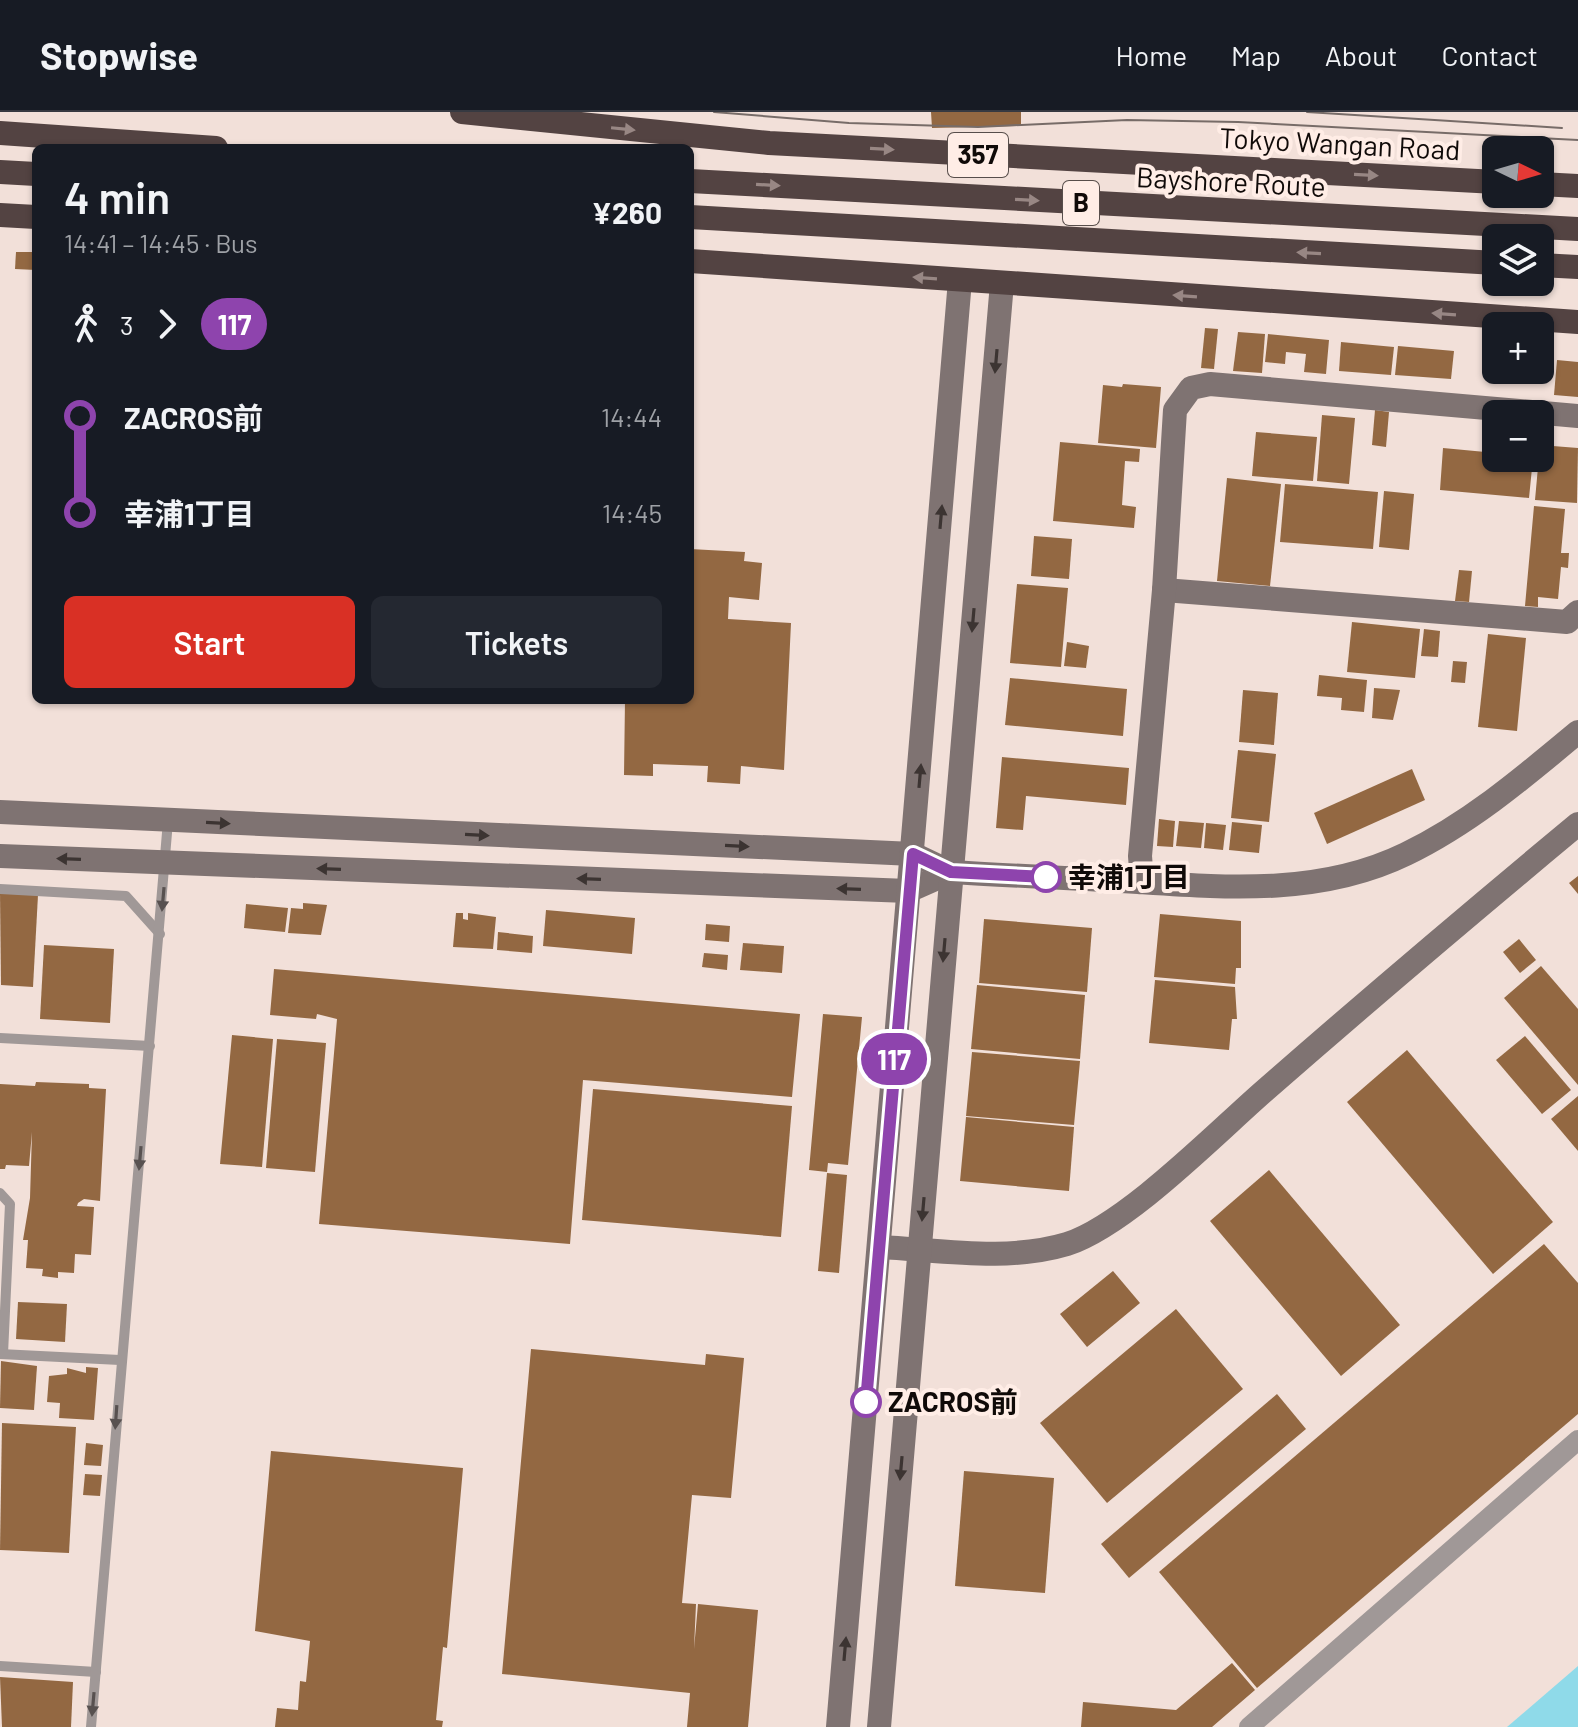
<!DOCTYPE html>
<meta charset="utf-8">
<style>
body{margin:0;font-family:Barlow,"Noto Sans JP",sans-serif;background:#242831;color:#f1f3f6;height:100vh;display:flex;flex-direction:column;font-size:30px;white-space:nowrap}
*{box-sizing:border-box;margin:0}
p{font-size:26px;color:#9ea1a6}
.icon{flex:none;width:44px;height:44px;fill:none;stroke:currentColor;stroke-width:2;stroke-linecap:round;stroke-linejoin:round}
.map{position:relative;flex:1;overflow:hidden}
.drawer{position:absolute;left:32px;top:32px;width:662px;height:560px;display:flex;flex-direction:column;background:#171b24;border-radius:12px;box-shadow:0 2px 6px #0004}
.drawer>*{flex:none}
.badge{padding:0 16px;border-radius:26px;font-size:28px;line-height:52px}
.needle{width:52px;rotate:95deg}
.buttons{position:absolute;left:1482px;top:24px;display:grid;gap:16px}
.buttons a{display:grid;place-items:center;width:72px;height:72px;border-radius:12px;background:#171b24;box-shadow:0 2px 6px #0004;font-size:40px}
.map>.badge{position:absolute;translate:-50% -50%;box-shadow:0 0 0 4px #fff}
.legs{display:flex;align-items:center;gap:12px;height:88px;padding:0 32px;font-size:26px}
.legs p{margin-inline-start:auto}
.head{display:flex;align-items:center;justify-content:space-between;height:136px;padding:0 32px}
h1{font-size:44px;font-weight:600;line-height:60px}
.primary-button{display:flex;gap:16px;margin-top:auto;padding:16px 32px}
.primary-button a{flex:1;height:92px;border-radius:12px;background:#d93025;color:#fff;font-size:32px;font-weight:600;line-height:92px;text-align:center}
.primary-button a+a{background:#242831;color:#f1f3f6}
ul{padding:0 32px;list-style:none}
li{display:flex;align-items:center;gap:28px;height:96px;font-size:30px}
li i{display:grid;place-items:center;width:12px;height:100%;margin:0 10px;background:currentColor}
li i::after{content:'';width:20px;height:20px;margin:-10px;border:6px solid;border-radius:50%;background:#171b24}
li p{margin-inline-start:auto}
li:first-child i{background:linear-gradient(#0000 50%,currentColor 0)}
li:last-child i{background:linear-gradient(currentColor 50%,#0000 0)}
header{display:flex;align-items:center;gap:48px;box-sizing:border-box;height:112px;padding:0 40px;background:#171b24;border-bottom:2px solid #363941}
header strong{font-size:38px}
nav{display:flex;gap:44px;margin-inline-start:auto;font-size:28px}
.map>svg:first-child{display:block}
</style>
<header>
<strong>Stopwise</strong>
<nav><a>Home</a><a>Map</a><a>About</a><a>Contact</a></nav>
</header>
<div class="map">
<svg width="1578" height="1615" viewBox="0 0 1578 1615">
<rect width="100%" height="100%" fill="#f2e0d9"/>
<!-- water -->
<path fill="#8fdae9" d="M1578 1554V1615H1507Z"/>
<!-- building -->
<g fill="#936842">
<path d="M931 0H1021V14L932 16Z"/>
<path d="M16 140H36V158L15 157Z"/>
<path d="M1205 216 1218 217 1214 257 1201 256Z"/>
<path d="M1238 220 1265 222 1262 261 1233 259Z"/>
<path d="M1268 222 1329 228 1326 262 1304 260 1306 242 1286 240 1285 252 1265 250Z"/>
<path d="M1341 230 1394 235 1391 263 1339 259Z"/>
<path d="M1398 234 1454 239 1451 267 1395 263Z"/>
<path d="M1557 248 1578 250V285L1554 283Z"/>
<path d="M1123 272 1161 275 1156 336 1098 331 1103 273 1122 275Z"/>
<path d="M1375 298 1389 300 1386 335 1372 333Z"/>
<path d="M1322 303 1355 306 1349 372 1317 369Z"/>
<path d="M1256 320 1317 325 1313 369 1252 364Z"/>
<path d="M1060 330 1140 337 1139 350 1125 349 1122 393 1136 395 1134 416 1053 409Z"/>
<path d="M1540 333 1578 336 1577 391 1535 388Z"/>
<path d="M1443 336 1496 341V346H1533L1529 386 1440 378Z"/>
<path d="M1227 366 1281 372 1270 474 1217 469Z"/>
<path d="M1285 372 1378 380 1373 437 1280 430Z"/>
<path d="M1384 379 1414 382 1409 438 1379 435Z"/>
<path d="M1534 394 1565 397 1561 441H1569L1568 456 1561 455 1558 487 1538 485V495L1525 494Z"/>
<path d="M1034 424 1072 427 1069 467 1031 464Z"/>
<path d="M690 437 745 440 744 449 762 451 759 488 729 485 728 507 791 511 784 658 741 654 740 672 707 670 708 654 653 652V664L624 663 625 588H690Z"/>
<path d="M1459 458 1472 459 1469 490 1455 489Z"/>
<path d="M1017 472 1068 476 1061 555 1010 551Z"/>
<path d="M1352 510 1420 517 1415 566 1347 560Z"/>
<path d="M1424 517 1440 519 1438 545 1421 544Z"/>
<path d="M1488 522 1526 526 1517 619 1478 615Z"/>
<path d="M1067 530 1089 534 1086 556 1064 554Z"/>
<path d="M1453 549 1467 550 1465 571 1451 570Z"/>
<path d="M1319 563 1367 568 1364 600 1341 598 1342 586 1317 584Z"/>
<path d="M1010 566 1127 577 1123 624 1005 613Z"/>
<path d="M1374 576 1400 578 1393 608 1372 606Z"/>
<path d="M1243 578 1278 581 1274 633 1239 630Z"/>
<path d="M1238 638 1276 642 1269 710 1231 706Z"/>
<path d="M1002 645 1129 656 1126 693 1026 684 1023 718 996 716Z"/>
<path d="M1412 657 1425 688 1327 732 1314 701Z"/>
<path d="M1159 707 1175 709 1173 735 1157 734Z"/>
<path d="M1179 709 1204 711 1201 736 1176 734Z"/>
<path d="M1232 710 1262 713 1259 741 1229 738Z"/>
<path d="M1206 711 1226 713 1223 738 1204 736Z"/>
<path d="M1578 764V782L1569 771Z"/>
<path d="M0 781 38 783 33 875 1 873Z"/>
<path d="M303 791 327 793 321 823 288 821 291 796 303 797Z"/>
<path d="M246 792 288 796 285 820 244 816Z"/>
<path d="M546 798 635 806 632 842 543 834Z"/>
<path d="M456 801H463V807L468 808V801L496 805 493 837 453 835Z"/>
<path d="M1160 802 1241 809V856H1236L1235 872 1154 865Z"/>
<path d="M984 807 1092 816 1087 880 979 871Z"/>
<path d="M706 812 730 814 729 830 705 828Z"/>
<path d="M498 820 533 824 532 841 497 838Z"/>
<path d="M1519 827 1536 848 1520 861 1503 840Z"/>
<path d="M743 831 784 834 782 861 740 858Z"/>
<path d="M44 833 114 837 110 911 40 907Z"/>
<path d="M704 841 728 843 727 858 702 855Z"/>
<path d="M1541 854 1578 897V973L1504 886Z"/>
<path d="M274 857 800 902 792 985 583 968 570 1132 319 1112 337 907 317 902 316 907 270 903Z"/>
<path d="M1155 868 1235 875 1237 907H1232L1229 938 1149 931Z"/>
<path d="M977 873 1085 883 1080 947 971 937Z"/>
<path d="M823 902 862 905 848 1053 828 1051 827 1060 809 1058Z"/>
<path d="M232 923 273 927 262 1055 220 1052Z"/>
<path d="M1525 924 1571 978 1542 1002 1496 948Z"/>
<path d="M277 927 326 931 315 1060 266 1056Z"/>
<path d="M1407 938 1553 1110 1493 1162 1347 990Z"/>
<path d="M972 940 1080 949 1074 1013 966 1004Z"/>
<path d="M36 970 89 972V976L106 977 100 1089 84 1087 78 1091 77 1094 94 1095 91 1143 75 1142 74 1161 58 1160V1166L42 1164 43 1157 26 1156 28 1128H23L30 1086 32 1020 29 1054 6 1053 5 1057H0V972L35 974Z"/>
<path d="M593 977 792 994 781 1125 582 1108Z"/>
<path d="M1578 984V1039L1551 1007Z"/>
<path d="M966 1005 1074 1015 1069 1079 960 1069Z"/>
<path d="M1269 1058 1400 1213 1341 1264 1210 1109Z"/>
<path d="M827 1061 847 1063 839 1161 818 1159Z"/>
<path d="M1544 1132 1578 1171V1302L1257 1576 1159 1460Z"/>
<path d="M1113 1159 1140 1191 1087 1235 1060 1202Z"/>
<path d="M18 1190 67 1192 65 1230 16 1227Z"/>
<path d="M1176 1197 1243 1277 1107 1391 1040 1311Z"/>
<path d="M531 1237 705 1253 706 1242 744 1246 731 1386 692 1383 682 1491 696 1492 694 1537 698 1492 758 1498 748 1615H687L690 1581 502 1562Z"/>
<path d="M1 1249 37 1254 34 1298 0 1296Z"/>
<path d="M86 1255 98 1256 94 1308 59 1306 60 1291 47 1290 49 1264 67 1262V1256L86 1261Z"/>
<path d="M1277 1282 1306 1317 1129 1466 1101 1432Z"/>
<path d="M2 1311 76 1315 69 1441 0 1438Z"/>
<path d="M86 1331 103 1333 101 1354 84 1353Z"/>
<path d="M271 1339 463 1356 447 1536 443 1535 436 1608 443 1609 442 1615H275L277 1596 298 1598 300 1569 306 1570 310 1529 255 1519Z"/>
<path d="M964 1359 1054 1366 1045 1481 955 1474Z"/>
<path d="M85 1362 102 1363 100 1384 83 1383Z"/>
<path d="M1232 1551 1255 1578 1212 1615H1081L1083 1590 1176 1598Z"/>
<path d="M0 1565 73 1570 71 1615H2Z"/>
</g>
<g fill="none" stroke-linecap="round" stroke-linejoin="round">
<!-- lane -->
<g stroke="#a09897" stroke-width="10">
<path d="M0 777 126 784 160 822"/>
<path d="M0 926 150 934"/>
<path d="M0 1081 10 1092 3 1242"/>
<path d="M0 1242 120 1248"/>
<path d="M0 1554 96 1560"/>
<path d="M91 1615 168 709"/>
</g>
<!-- street -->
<path stroke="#a09897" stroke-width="20" d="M1249 1615 1578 1328"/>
<!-- secondary -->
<g stroke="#7f7372" stroke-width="24">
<path d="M1164 478 1567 510 1578 500"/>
<path d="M0 700 913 742 951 760C1013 764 1076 766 1138 770 1229 776 1322 783 1406 742 1470 711 1524 665 1578 620"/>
<path d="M0 744 908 779 951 760"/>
<path d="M1142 770 1140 744 1164 478 1175 298 1191 276 1210 272 1578 304"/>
<path d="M880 1135C941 1138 1007 1150 1067 1132 1126 1113 1215 1022 1263 980 1367 889 1472 800 1578 712"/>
<path d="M838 1615 960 168"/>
<path d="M879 1615 1002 171"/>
</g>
<!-- highway -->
<g stroke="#534342" stroke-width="24">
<path d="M462 0 769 31 1496 70"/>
<path d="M0 21 216 36"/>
<path d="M0 60 36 62"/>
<path d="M690 69 1578 117"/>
<path d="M1540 72 1578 74"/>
<path d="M0 103 36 105"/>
<path d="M690 105 1496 151"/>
<path d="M690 149 1578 210"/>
<path d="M1540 153 1578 155"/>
</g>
<!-- tram -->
<g stroke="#776c68" stroke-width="2">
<path d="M714 0 849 11 978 15 1127 8 1238 10 1578 28"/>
<path d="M1307 0 1562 16"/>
</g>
</g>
<!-- one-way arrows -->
<defs><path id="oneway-solid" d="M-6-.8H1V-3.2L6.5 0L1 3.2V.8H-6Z" transform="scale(2)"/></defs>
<g fill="#988784">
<use href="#oneway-solid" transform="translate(623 17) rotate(6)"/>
<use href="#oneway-solid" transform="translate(882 37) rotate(3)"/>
<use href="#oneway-solid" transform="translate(1366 63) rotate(3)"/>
<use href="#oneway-solid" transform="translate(768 73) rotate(3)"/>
<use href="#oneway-solid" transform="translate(1027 88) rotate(3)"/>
<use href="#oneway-solid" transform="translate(1309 141) rotate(-177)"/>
<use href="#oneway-solid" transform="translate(925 166) rotate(-176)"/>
<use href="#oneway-solid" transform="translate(1185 184) rotate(-176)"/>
<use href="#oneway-solid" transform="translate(1444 202) rotate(-176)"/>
</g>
<g fill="#3c3432">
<use href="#oneway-solid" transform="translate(996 249) rotate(95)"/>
<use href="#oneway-solid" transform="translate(941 405) rotate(-85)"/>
<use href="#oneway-solid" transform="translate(973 508) rotate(95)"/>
<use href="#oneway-solid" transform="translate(920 664) rotate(-85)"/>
<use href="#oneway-solid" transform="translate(218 711) rotate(3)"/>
<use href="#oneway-solid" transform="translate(477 723) rotate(3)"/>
<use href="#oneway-solid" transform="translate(737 734) rotate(3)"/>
<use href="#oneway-solid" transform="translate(69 747) rotate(-178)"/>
<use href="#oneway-solid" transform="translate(329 757) rotate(-178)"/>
<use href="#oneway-solid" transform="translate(589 767) rotate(-178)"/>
<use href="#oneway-solid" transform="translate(849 777) rotate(-178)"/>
<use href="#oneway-solid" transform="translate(944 838) rotate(95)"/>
<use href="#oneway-solid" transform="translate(923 1097) rotate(95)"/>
<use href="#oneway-solid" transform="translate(901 1356) rotate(95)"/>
<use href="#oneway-solid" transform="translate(845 1537) rotate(-85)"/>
</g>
<g fill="#585150">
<use href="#oneway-solid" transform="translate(163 787) rotate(95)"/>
<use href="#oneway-solid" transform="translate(140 1046) rotate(95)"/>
<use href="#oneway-solid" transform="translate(116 1305) rotate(94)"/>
<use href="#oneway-solid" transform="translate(93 1592) rotate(95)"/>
</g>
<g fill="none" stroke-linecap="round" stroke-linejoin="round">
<!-- line-1 casing -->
<g stroke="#fff" stroke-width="18">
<path id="line-1" d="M866 1290 913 742 951 760 1046 765"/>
</g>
<!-- line-1 -->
<use href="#line-1" stroke="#8e44ad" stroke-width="12"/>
</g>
<!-- markers -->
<g fill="#fff" stroke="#8e44ad" stroke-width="4">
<circle cx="1046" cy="765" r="14"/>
<circle cx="866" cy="1290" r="14"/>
</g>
<g text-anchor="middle" stroke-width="8" stroke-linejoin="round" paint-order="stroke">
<!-- shield labels -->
<g fill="#ffede6" stroke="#584e4b" stroke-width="2">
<rect x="948" y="21" width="60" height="44" rx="6"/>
<rect x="1063" y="69" width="36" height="44" rx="6"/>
</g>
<g font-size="26" font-weight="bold" fill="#100a08">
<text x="978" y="52">357</text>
<text x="1081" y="100">B</text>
</g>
<!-- street labels -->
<g font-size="28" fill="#100a08" stroke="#ffede6">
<text transform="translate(1340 32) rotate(3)" y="10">Tokyo Wangan Road</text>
<text transform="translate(1231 70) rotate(3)" y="10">Bayshore Route</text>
</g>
<!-- stop labels -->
<g font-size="28" font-weight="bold" fill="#100a08" stroke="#ffede6" text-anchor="start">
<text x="1068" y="775">幸浦1丁目</text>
<text x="888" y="1300">ZACROS前</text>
</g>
</g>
</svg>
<div class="buttons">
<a><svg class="needle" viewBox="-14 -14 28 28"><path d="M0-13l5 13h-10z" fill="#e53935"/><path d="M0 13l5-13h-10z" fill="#9ea1a6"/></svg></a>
<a><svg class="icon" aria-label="layers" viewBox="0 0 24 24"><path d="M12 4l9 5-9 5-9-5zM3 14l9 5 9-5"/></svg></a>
<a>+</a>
<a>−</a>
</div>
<b class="badge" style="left:894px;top:947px;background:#8e44ad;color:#fff">117</b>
<section class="drawer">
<div class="head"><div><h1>4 min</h1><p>14:41 – 14:45 · Bus</p></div><b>¥260</b></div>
<div class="legs"><svg class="icon" aria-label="walk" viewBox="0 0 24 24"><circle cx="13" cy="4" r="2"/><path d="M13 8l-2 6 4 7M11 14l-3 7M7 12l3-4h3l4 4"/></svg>3<svg class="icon" aria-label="forward" viewBox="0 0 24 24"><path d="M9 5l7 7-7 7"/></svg><b class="badge" style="background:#8e44ad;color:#fff">117</b></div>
<ul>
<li><i style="color:#8e44ad"></i><b>ZACROS前</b><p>14:44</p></li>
<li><i style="color:#8e44ad"></i><b>幸浦1丁目</b><p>14:45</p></li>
</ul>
<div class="primary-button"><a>Start</a><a>Tickets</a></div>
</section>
</div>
